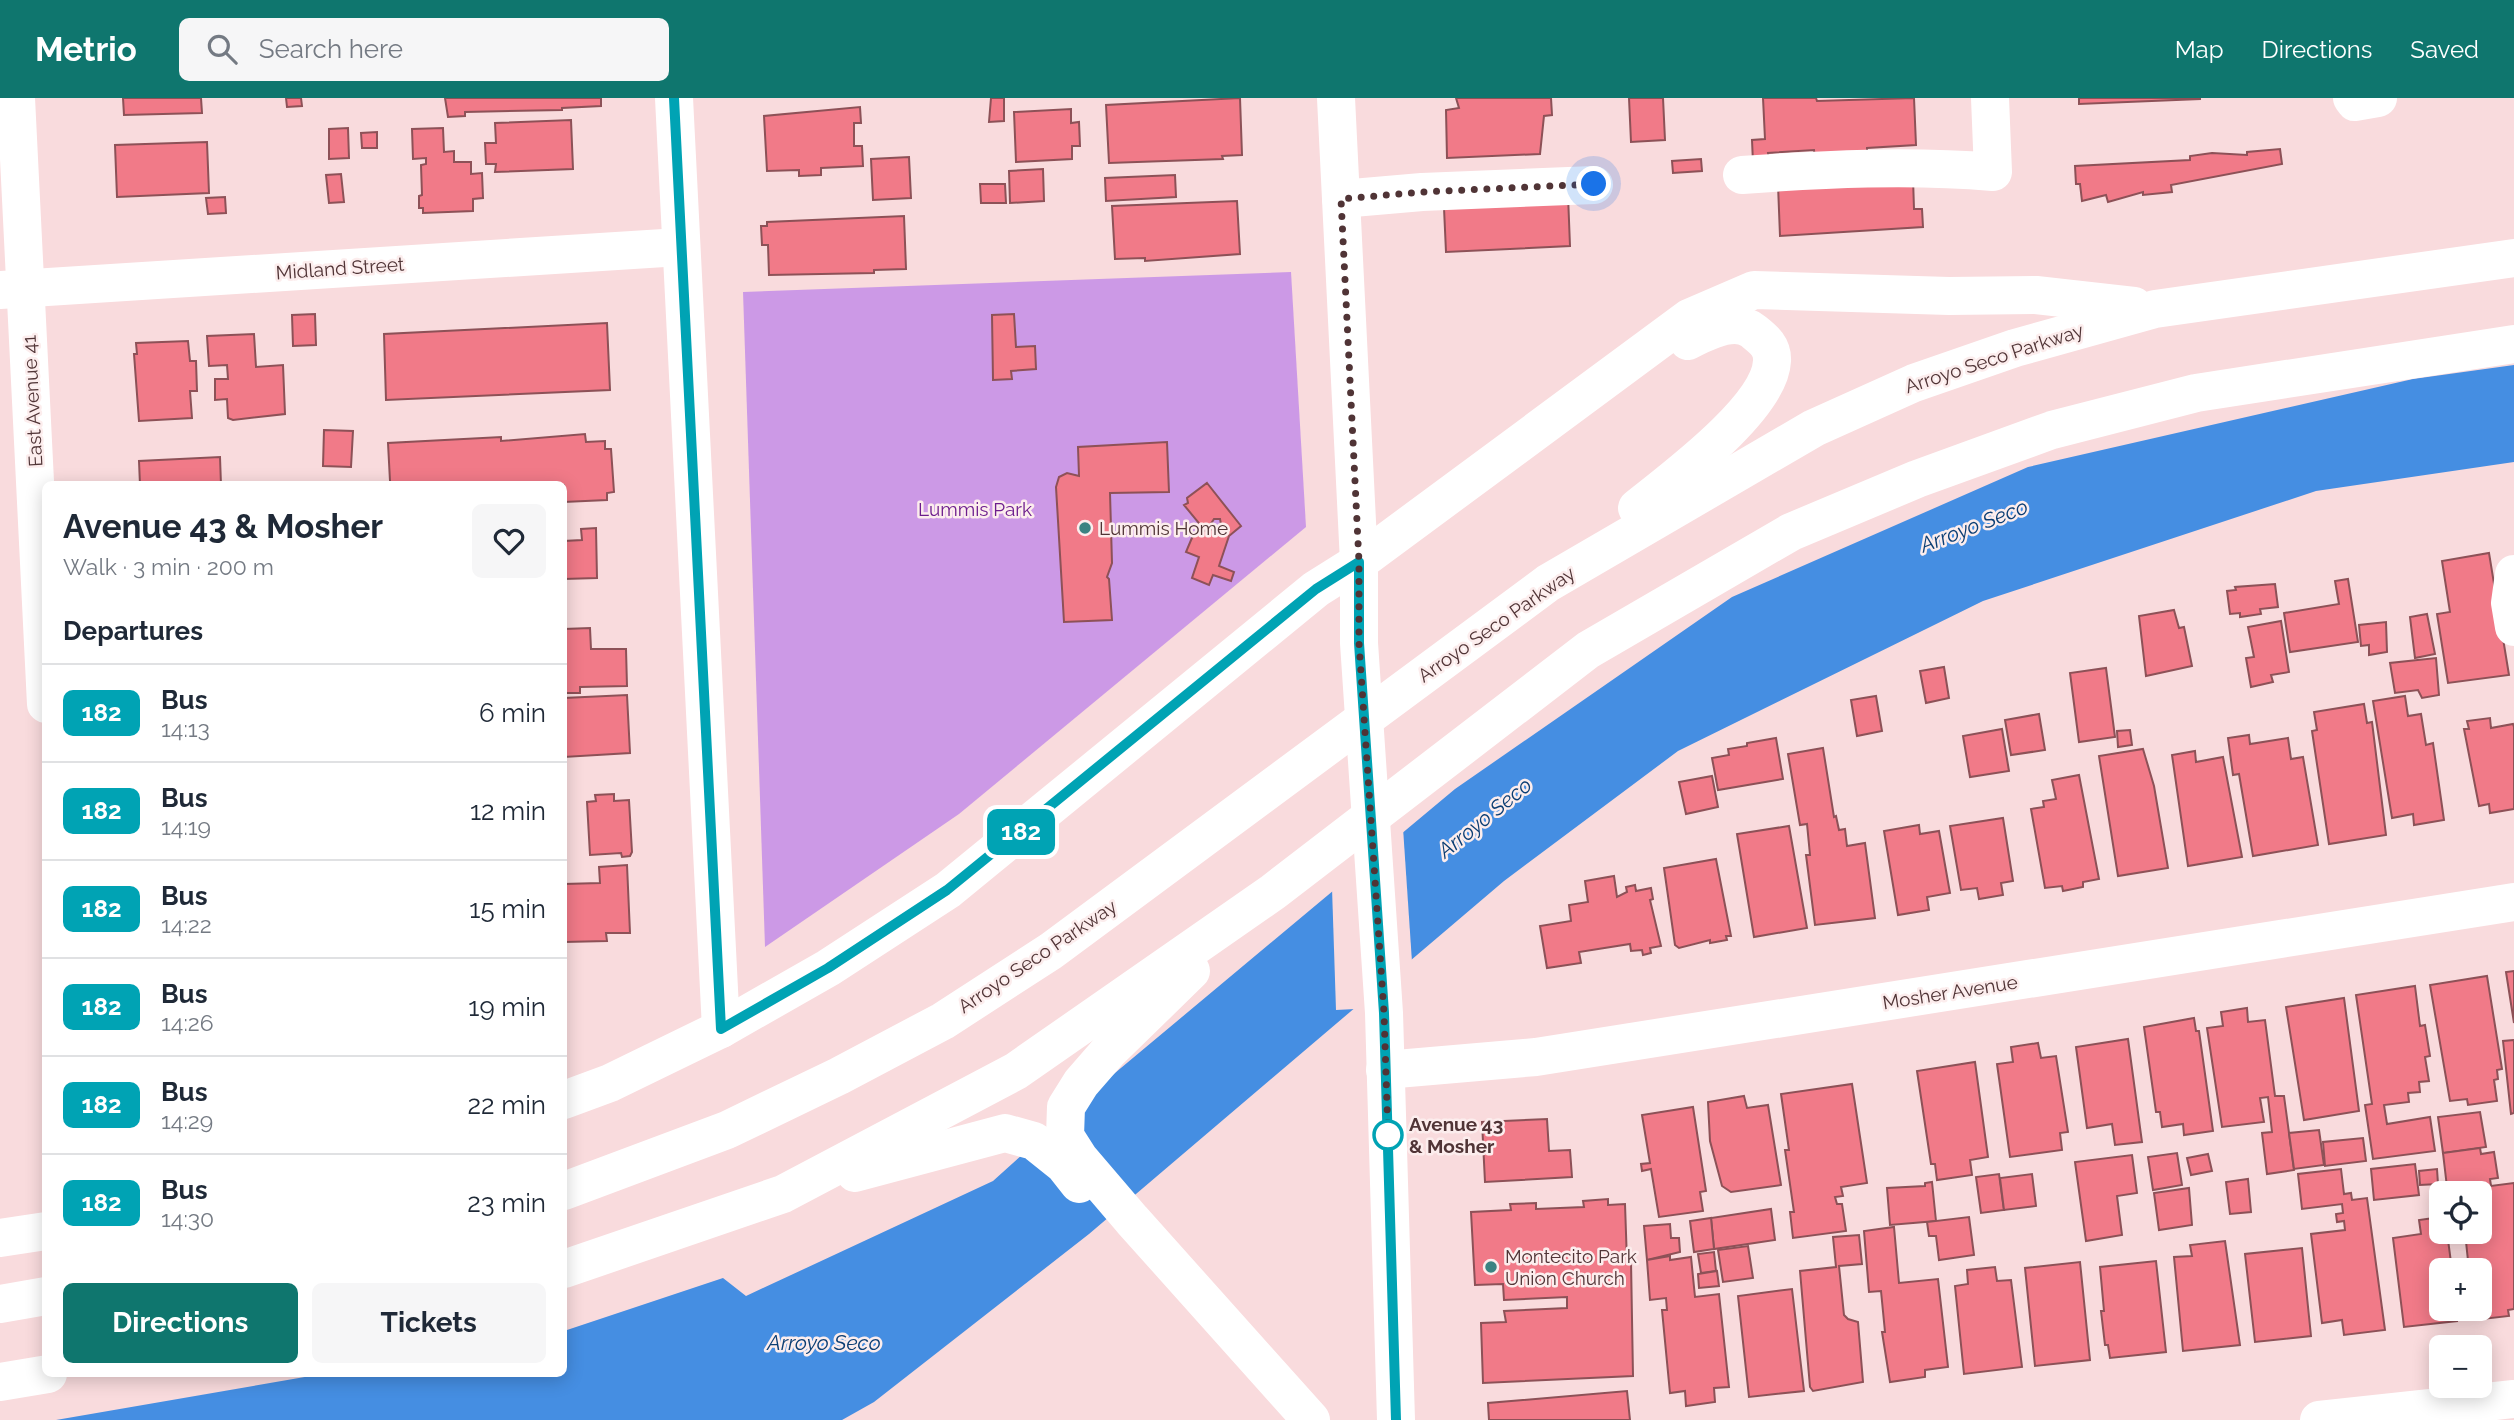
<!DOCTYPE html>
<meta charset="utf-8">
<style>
body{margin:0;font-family:Raleway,sans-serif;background:#f6f6f7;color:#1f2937;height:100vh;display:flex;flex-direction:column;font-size:26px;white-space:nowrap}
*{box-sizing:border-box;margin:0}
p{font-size:23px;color:#747a83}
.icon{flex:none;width:38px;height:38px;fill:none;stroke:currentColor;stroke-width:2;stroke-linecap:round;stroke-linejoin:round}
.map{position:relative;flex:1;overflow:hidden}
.drawer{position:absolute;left:42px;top:383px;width:525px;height:896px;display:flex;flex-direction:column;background:#fff;border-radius:10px;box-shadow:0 4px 18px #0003}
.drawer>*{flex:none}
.badge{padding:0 14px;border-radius:10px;font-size:24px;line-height:46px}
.fabs{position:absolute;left:2429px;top:1083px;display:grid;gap:14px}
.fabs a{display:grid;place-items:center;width:63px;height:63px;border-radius:10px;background:#fff;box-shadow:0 4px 18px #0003;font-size:35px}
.you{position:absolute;width:35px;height:35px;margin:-18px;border:5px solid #fff;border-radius:50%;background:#1a73e8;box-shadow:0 0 0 10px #1a73e833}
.map>.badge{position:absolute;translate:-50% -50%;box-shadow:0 0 0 4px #fff}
h2{padding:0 21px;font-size:26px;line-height:63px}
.round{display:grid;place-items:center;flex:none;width:74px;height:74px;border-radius:10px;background:#f6f6f7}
.head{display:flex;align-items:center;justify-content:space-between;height:119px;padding:0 21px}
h1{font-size:33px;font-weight:700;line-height:52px}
.cta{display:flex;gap:14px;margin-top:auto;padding:14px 21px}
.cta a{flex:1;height:80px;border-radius:10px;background:#0f766e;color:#fff;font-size:28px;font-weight:700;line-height:80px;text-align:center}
.cta a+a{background:#f6f6f7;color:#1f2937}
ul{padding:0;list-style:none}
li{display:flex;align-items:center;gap:21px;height:98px;padding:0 21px;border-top:2px solid #e0e1e3}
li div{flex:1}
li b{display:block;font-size:26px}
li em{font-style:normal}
li .badge{min-width:77px;font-weight:700;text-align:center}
header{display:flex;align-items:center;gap:42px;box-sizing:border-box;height:98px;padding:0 35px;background:#0f766e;color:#fff}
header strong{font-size:33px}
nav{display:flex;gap:38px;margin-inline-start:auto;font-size:24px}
.search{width:490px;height:63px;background:#f6f6f7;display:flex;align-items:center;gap:18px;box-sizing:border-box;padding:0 24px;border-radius:10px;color:#747a83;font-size:26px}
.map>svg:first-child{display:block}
</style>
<header>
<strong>Metrio</strong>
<div class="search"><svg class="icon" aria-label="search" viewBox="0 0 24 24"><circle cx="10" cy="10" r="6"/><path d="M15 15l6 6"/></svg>Search here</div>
<nav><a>Map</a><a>Directions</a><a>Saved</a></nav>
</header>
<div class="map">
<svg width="2514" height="1322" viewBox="0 0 2514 1322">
<rect width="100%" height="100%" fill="#f9dbdd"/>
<!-- green -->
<path fill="#cc99e6" d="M1291 174 1306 429 959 716 765 849 743 194Z"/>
<!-- water -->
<path fill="#458ee2" d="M2514 267V364L2316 393 1983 503 1678 653 1504 783 1089 1136 874 1304 842 1322H56L322 1276H564V1233L723 1180 746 1198 993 1083 1091 995 1455 691 1732 499 2028 369 2413 281Z"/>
<!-- pier -->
<path fill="#f9dbdd" d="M1403 730 1412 864 1355 911 1336 912 1332 790Z"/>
<!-- building -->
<g fill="#f17a88" stroke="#8d5157" stroke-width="2">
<path d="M123 0H201L202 15 124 17Z"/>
<path d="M286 0H301L302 8 287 9Z"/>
<path d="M445 0H601V8L562 10V12L465 14V18L448 19Z"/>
<path d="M991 0H1004V23L989 24Z"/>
<path d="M1240 0 1242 57 1222 58 1223 61 1109 65 1106 7Z"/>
<path d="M1456 0H1551L1552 17 1544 18 1540 56 1447 60 1446 12 1459 10Z"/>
<path d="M1629 0H1663L1665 42 1631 44Z"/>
<path d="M1763 0H1816L1817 3 1914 0 1916 47 1867 50V59L1815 61 1814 52 1768 55 1769 64 1753 65 1752 42 1765 41Z"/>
<path d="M2079 0H2200V1L2079 6Z"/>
<path d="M860 9 861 25H854V48H862L863 68 821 70V77L799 78V72L767 73 764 18Z"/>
<path d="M1071 11V25L1079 24 1080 48H1072V61L1016 64 1014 14Z"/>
<path d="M571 22 573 71 495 74 496 66H486L485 45H496L495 25Z"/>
<path d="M348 30 349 60 329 61V31Z"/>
<path d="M443 30 444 54 454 53V64H471V76L482 75 483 100 473 101V113L423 115V110H419V98L422 97 421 67 426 66V60L413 61 412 31Z"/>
<path d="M377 34V50H362L361 35Z"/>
<path d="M207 44 209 95 117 99 115 47Z"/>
<path d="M2280 51 2282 66 2171 87 2172 94 2143 97V94L2108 104 2106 97 2082 103 2080 86H2076L2075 68 2190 62V58L2212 55 2247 57V54Z"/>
<path d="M909 59 911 100 873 102 871 61Z"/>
<path d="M1701 61 1702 73 1673 75 1672 63Z"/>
<path d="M1043 71 1044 103 1010 105 1009 73Z"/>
<path d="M341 76 344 104 329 105 326 77Z"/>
<path d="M1175 77 1176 99 1106 103 1105 80Z"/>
<path d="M1913 80 1914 111H1922L1923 129 1780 138 1778 87Z"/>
<path d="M980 86H1005L1006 105H981Z"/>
<path d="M1568 97 1570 148 1446 154 1444 110Z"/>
<path d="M225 99 226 115 208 116 206 100Z"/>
<path d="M1237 103 1240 156 1145 163V160L1115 161 1112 108Z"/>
<path d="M904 118 906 171 874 172V175L769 177 768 147H762L761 128H767V124Z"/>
<path d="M315 216 316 247 293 248 292 217Z"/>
<path d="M1014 216 1016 249 1035 248 1036 271 1011 273 1012 281 993 282 992 217Z"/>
<path d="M607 225 610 292 386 302 384 236Z"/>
<path d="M254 236 256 269 283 267 285 316 233 322 228 320 227 301 215 302V281H228L227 267 209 268 207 238Z"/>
<path d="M188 243 190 263H196L197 293H190L192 320 139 323 134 256H137L136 245Z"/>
<path d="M324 332 353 333 351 369 323 368Z"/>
<path d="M585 336 586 344 605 343V351H611L614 394 607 395V402L564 404V387H392L390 383 388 345 501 339V343Z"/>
<path d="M1167 344 1169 394 1110 395 1112 465 1107 479 1109 481 1112 522 1064 524 1056 389 1059 379 1067 375 1079 378 1078 349Z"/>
<path d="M220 359 221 387H140L139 363Z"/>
<path d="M1207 385 1241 428 1229 438 1219 468 1234 474 1231 483 1213 477 1209 487 1192 480 1199 459 1186 454 1194 435 1214 431 1221 426 1220 421H1214L1210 427 1202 429 1184 407 1188 405 1187 400Z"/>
<path d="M596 430 597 480 564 481V443L582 442 581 431Z"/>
<path d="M2489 455 2509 577 2448 585 2437 516 2450 514 2442 463Z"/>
<path d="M2348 481 2358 544 2290 554 2284 515 2339 506 2335 483Z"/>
<path d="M2275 486 2278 509 2260 511 2261 516 2240 519V515L2230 516 2227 493 2236 492 2235 489Z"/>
<path d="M2174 512 2179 530 2184 529 2192 568 2146 578 2139 518Z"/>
<path d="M2427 516 2435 556 2415 560 2410 519Z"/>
<path d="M2281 523 2289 574 2271 577 2273 584 2251 589 2246 560 2254 559 2248 529Z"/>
<path d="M2386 524 2387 554 2369 557V547L2361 548 2359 527Z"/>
<path d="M590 530 591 551H626L627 588 580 589V595H564V531Z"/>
<path d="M2436 560 2439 597 2422 600 2418 592 2395 595 2390 565Z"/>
<path d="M1944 569 1949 600 1926 605 1920 573Z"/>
<path d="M2106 570 2115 639 2079 644 2070 575Z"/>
<path d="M627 597 630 655 564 659V600Z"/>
<path d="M1876 598 1882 633 1857 638 1851 602Z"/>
<path d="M2405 598 2408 618 2421 616 2426 647 2433 645 2444 722 2414 727 2413 716 2392 720 2373 603Z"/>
<path d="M2364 606 2367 625 2372 624 2386 737 2329 746 2312 633 2317 632 2314 614Z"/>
<path d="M2039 616 2045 652 2011 657 2005 622Z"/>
<path d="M2490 620 2491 630 2513 626 2514 629V711L2490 715 2489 706 2479 708 2464 631H2469L2467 623Z"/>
<path d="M2002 631 2009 673 1970 679 1963 638Z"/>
<path d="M2130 632 2132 647 2118 649 2117 633Z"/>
<path d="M2249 637 2250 646 2288 640 2291 661 2303 659 2318 747 2253 758 2239 676 2233 677 2228 640Z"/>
<path d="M1776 640 1783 681 1718 692 1712 660 1729 657 1728 651 1747 648V645Z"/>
<path d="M1823 650 1834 719 1836 718 1839 732 1845 731 1847 748 1865 745 1875 820 1815 827 1806 757H1810L1807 726 1800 727 1788 656Z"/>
<path d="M2143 651 2154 688 2168 770 2118 778 2099 658Z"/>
<path d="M2195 653 2196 664 2223 659 2242 759 2188 768 2172 657Z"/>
<path d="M2079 677 2099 781 2083 784V789L2063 793 2062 788 2045 790 2031 711 2044 709 2043 703 2056 701 2052 682Z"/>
<path d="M1712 678 1718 709 1686 716 1679 684Z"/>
<path d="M614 696V703L629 702 632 754 630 758 622 759 621 755 590 757 587 704 596 703 595 697Z"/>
<path d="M2003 720 2013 783 2001 785 2003 797 1979 801 1977 790 1961 792 1950 728Z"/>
<path d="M1919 727 1920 736 1939 733 1950 795 1927 799 1929 812 1898 817 1884 733Z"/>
<path d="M1789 728 1807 830 1754 839 1737 736Z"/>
<path d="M1716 761 1731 838H1726L1727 842 1710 845V842L1679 850 1675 847 1664 770Z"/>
<path d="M627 767 630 835H606L607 843 564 844V786L600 785 599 769Z"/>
<path d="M1614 778 1617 799 1627 794 1626 789 1635 787 1636 793 1651 790 1653 801 1650 802 1661 848 1650 850 1651 855 1643 857 1642 852 1631 853 1630 846 1579 854 1581 865 1547 870 1540 828 1571 823 1569 807 1588 804 1585 783Z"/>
<path d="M2514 873V925L2506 874Z"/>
<path d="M2487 878 2502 971 2497 972 2498 981 2494 982 2497 1003 2468 1007 2467 1001 2450 1003 2430 887Z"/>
<path d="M2415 888 2420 928 2425 927 2430 958 2425 959 2429 983 2419 984 2420 994 2408 995 2409 1004 2384 1007 2387 1026 2430 1019 2435 1053 2373 1061 2365 1007 2372 1006 2356 897Z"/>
<path d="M2344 900 2359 1013 2304 1022 2286 909Z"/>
<path d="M2247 910 2248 924 2265 922 2275 998H2284L2294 1072 2267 1076 2262 1035 2272 1034 2268 999 2260 1000 2264 1024 2222 1029 2207 930 2223 928 2221 914Z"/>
<path d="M2194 920 2196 933H2199L2213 1033 2184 1037 2183 1026 2162 1029 2160 1014H2156L2144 929Z"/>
<path d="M2128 941 2142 1044 2115 1047 2112 1026 2087 1030 2076 949Z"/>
<path d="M2514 942V1015L2511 1016 2503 943Z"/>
<path d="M2038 945 2041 960 2056 958 2068 1034 2060 1035 2062 1052 2010 1059 1997 966 2013 964 2011 949Z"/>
<path d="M1975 964 1988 1059 1970 1062 1972 1077 1937 1082 1935 1066H1931L1917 973Z"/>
<path d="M1852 986 1867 1085 1841 1089 1843 1098 1835 1099 1837 1106H1842L1846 1133 1793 1140 1790 1114H1794L1785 1052H1789L1781 996Z"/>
<path d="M1744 998 1747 1010 1768 1007 1781 1087 1731 1094 1722 1088 1710 1043 1708 1004Z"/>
<path d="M1693 1009 1706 1093 1700 1094 1703 1113 1659 1119 1651 1071 1642 1073 1641 1066 1650 1065 1642 1017Z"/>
<path d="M2480 1014 2486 1049 2443 1055 2438 1019Z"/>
<path d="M1547 1021 1549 1053 1570 1052 1572 1079 1485 1084 1482 1024Z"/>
<path d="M2319 1032 2324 1067 2294 1071 2289 1035Z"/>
<path d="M2363 1040 2366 1063 2325 1068 2323 1044Z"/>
<path d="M2480 1050 2481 1056 2494 1054 2498 1080 2490 1081 2491 1088 2514 1085V1211L2508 1212 2509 1218 2474 1222 2473 1211H2480V1172H2469L2465 1134H2480V1096H2466L2465 1087 2447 1089 2443 1055Z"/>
<path d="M2177 1055 2182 1087 2153 1092 2148 1059Z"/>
<path d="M2208 1056 2212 1073 2191 1077 2187 1060Z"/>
<path d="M2132 1057 2137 1095 2117 1098 2122 1137 2086 1143 2075 1064Z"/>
<path d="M2415 1066 2419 1097 2374 1102 2371 1071Z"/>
<path d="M2341 1071 2344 1096 2351 1095 2352 1102 2367 1100 2385 1232 2344 1237 2342 1222 2322 1225 2311 1136 2345 1132 2344 1123 2337 1124 2336 1116 2343 1115 2342 1106 2302 1111 2298 1076Z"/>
<path d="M2437 1071 2438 1086 2420 1087 2419 1073Z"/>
<path d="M1999 1076 2004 1112 1981 1115 1976 1079Z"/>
<path d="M2032 1076 2036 1108 2004 1112 2000 1080Z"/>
<path d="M2248 1081 2251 1114 2230 1116 2226 1084Z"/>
<path d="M1932 1084 1936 1123 1890 1127 1887 1090 1925 1088V1085Z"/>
<path d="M2189 1090 2192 1127 2159 1132 2154 1095Z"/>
<path d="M1608 1101V1107L1625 1106 1627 1164 1631 1163 1633 1278 1483 1285 1481 1225 1506 1224 1504 1213 1567 1210V1199L1504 1202 1503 1186 1475 1187 1471 1114 1511 1112 1510 1106 1536 1105V1111L1584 1109 1583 1103Z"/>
<path d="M1771 1111 1775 1142 1714 1151 1711 1120Z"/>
<path d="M1969 1119 1974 1157 1939 1162 1936 1138H1929L1927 1124Z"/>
<path d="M2441 1119V1134H2447L2452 1172H2441V1211H2456L2457 1223 2404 1229 2393 1140 2421 1136 2419 1122Z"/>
<path d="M1711 1120 1714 1151 1694 1154 1690 1123Z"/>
<path d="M1670 1126 1671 1140H1679L1680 1154 1647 1162 1644 1128Z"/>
<path d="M1894 1129 1899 1185 1938 1181 1948 1269 1925 1272V1279L1890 1284 1882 1234H1885L1881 1193 1869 1194 1864 1133Z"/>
<path d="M1859 1137 1862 1166 1839 1168 1844 1217 1848 1221 1858 1224 1863 1284 1813 1293 1810 1289 1800 1173 1836 1169 1833 1139Z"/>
<path d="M2225 1143 2240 1247 2183 1253 2174 1159 2192 1158 2190 1147Z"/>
<path d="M1748 1148 1753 1180 1723 1184 1718 1152Z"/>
<path d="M2302 1150 2311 1238 2255 1244 2245 1156Z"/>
<path d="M1714 1154 1716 1173 1701 1175 1698 1156Z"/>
<path d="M1670 1158V1162L1691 1159 1695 1199 1719 1196 1729 1289 1714 1290 1715 1304 1686 1308 1685 1293 1670 1295 1662 1212H1667L1666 1200 1650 1202 1647 1162Z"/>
<path d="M2156 1163 2166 1254 2110 1260 2108 1247H2105L2101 1213H2104L2100 1169Z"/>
<path d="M2080 1164 2090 1262 2035 1268 2025 1170Z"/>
<path d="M1995 1169 1997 1183 2011 1182 2022 1269 1964 1276 1955 1188 1968 1186 1967 1172Z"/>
<path d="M1717 1173 1719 1188 1699 1190 1698 1176Z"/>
<path d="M1792 1191 1804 1293 1749 1299 1738 1198Z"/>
<path d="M1627 1293 1630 1322H1489L1488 1305Z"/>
</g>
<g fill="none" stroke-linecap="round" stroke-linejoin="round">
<!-- minor -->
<g stroke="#fff" stroke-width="38">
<path d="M16 0 46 606"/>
<path d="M674 0 721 931"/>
<path d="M1336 0 1359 464V545L1384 915 1396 1322"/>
<path d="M2352 0 2355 4 2378 0"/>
<path d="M1742 77C1825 71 1910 67 1993 74L1990 0"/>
<path d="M1341 101 1422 94 1594 87"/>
<path d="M0 192 680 149"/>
<path d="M2514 476 2510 505 2514 529"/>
<path d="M1385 972 1536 959 2514 804"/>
<path d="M564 1002 610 985 721 931 828 870 948 792 1316 491 1359 464"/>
<path d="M0 1140 46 1133"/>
<path d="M2319 1322 2514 1301"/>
</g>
<!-- highway -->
<g stroke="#fff" stroke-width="38">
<path d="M1637 410C1673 381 1770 310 1772 263 1773 248 1763 241 1753 233 1735 219 1705 234 1688 243"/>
<path d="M1359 464 1689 220 1754 192 1949 198 2036 197 2134 208"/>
<path d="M1191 873 1108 954 1081 985 1066 1009 1065 1038 1079 1060 1132 1122 1311 1322"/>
<path d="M855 1075 1005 1035 1034 1043 1064 1067 1079 1086"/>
<path d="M564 1093 727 1032 839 978 943 923 1051 853 1548 485 1814 330 1914 285 2015 250 2155 211 2514 160"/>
<path d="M564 1171 783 1096 1016 973 1273 794 1588 552 1791 434 1917 381 2052 332 2196 295 2514 246"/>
<path d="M0 1206 46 1198"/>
<path d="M0 1284 48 1276"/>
</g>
</g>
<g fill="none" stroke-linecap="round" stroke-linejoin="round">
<!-- line casing -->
<g stroke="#fff" stroke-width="16">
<path id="line" d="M674 0 721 931 828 870 947 792 1316 491 1359 464V545L1384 915 1396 1322"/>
</g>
<!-- line -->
<use href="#line" stroke="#00a3b4" stroke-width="10"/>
<!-- walk -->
<path stroke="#503436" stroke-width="7" stroke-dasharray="0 12.6" d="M1388 1037 1384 915 1359 545V464L1341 101 1422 94 1594 86"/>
</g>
<!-- markers -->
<g fill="#3b8382" stroke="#fceded" stroke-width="2.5">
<circle cx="1085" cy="430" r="7"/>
<circle cx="1491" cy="1169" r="7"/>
</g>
<circle fill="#fff" stroke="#00a3b4" stroke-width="3.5" cx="1388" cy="1037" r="14"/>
<g text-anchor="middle" stroke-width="5" stroke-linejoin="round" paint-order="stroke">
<!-- street labels -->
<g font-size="19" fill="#503436" stroke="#fceded">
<text transform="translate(340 170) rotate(-4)" y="7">Midland Street</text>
<text transform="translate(1994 260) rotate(-18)" y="7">Arroyo Seco Parkway</text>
<text transform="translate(32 303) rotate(-93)" y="7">East Avenue 41</text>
<text transform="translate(1496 526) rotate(-35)" y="7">Arroyo Seco Parkway</text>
<text transform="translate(1037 858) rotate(-34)" y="7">Arroyo Seco Parkway</text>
<text transform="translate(1950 894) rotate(-9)" y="7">Mosher Avenue</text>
</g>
<!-- park labels -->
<g font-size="19" fill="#6d1d8d" stroke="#fceded">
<text x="975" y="418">Lummis Park</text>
</g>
<!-- poi labels -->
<g font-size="19" fill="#503436" stroke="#fceded" text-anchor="start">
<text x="1099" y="437">Lummis Home</text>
<text x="1505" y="1165">Montecito Park<tspan x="1505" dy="22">Union Church</tspan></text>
</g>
<!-- stop labels -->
<g font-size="19" font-weight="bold" fill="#503436" stroke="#fceded" text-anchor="start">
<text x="1409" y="1033">Avenue 43<tspan x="1409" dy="22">&amp; Mosher</tspan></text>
</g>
<!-- water labels -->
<g font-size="21" font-style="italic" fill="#0b3e74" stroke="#fceded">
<text transform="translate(1974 428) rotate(-21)" y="7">Arroyo Seco</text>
<text transform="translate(1485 720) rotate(-39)" y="7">Arroyo Seco</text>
<text x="824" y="1252">Arroyo Seco</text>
</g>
</g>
</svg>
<div class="fabs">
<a><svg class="icon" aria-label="locate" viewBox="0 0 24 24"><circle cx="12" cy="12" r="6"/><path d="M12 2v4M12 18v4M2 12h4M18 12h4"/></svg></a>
<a>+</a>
<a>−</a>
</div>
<div class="you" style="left:1594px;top:86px"></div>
<b class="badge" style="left:1021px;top:734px;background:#00a3b4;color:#fff">182</b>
<section class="drawer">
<div class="head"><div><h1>Avenue 43 &amp; Mosher</h1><p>Walk · 3 min · 200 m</p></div><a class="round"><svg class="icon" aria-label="heart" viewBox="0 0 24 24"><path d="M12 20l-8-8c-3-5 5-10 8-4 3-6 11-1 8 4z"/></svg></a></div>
<h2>Departures</h2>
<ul>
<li><span class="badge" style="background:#00a3b4;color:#fff">182</span><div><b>Bus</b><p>14:13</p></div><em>6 min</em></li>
<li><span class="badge" style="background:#00a3b4;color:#fff">182</span><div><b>Bus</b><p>14:19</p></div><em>12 min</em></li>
<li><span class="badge" style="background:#00a3b4;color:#fff">182</span><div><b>Bus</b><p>14:22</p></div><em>15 min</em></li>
<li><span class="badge" style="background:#00a3b4;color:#fff">182</span><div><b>Bus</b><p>14:26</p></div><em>19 min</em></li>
<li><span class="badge" style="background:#00a3b4;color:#fff">182</span><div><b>Bus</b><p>14:29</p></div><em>22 min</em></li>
<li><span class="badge" style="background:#00a3b4;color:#fff">182</span><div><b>Bus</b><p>14:30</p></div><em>23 min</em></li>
</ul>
<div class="cta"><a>Directions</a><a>Tickets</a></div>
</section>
</div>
